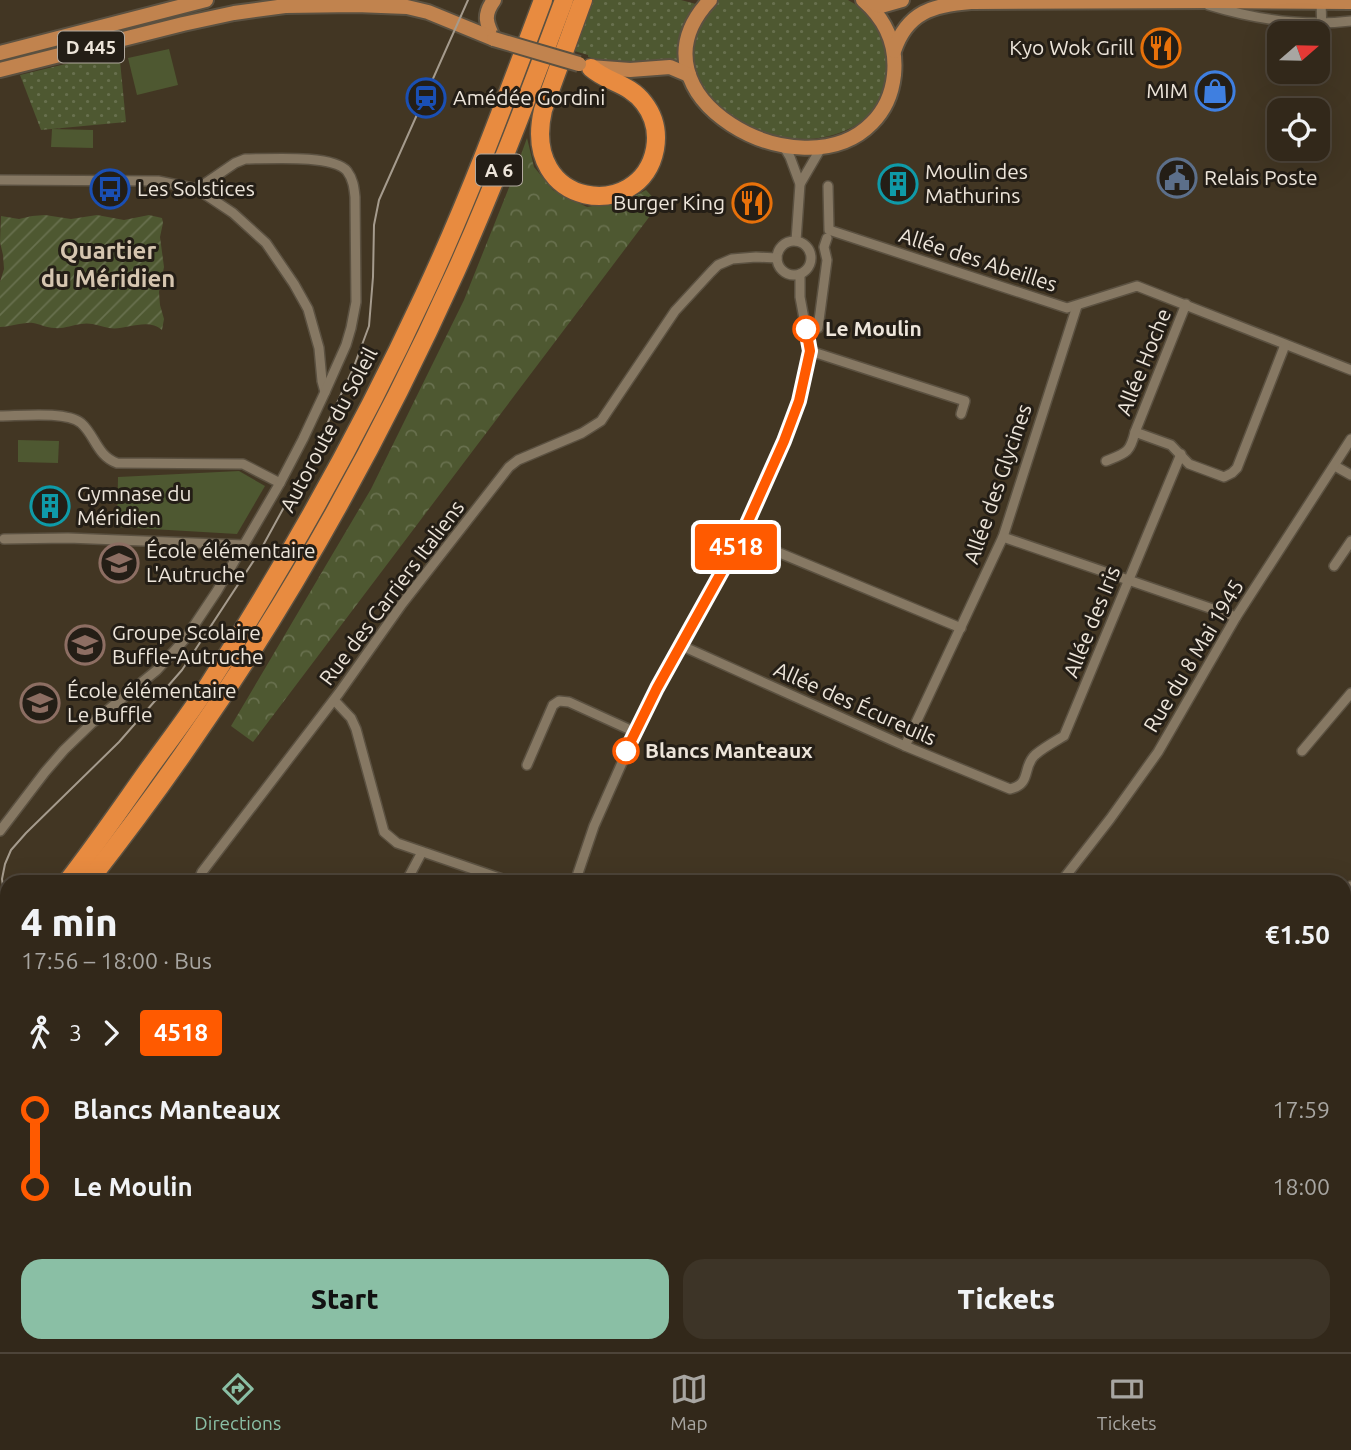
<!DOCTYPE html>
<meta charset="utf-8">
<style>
body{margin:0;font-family:Ubuntu,sans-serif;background:#3d3427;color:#f1f3f6;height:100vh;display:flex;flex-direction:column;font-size:26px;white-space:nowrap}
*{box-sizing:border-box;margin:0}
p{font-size:23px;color:#a8a6a2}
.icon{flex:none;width:38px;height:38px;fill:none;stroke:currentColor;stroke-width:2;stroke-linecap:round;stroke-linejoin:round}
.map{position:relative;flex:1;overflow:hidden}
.drawer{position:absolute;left:0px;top:875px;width:1351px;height:478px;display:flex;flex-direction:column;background:#32281a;border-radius:21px 21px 0 0;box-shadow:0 7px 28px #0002,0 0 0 2px #4d4439}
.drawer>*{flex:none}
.badge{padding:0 14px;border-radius:5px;font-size:24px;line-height:46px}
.needle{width:46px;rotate:70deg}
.fabs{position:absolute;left:1267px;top:21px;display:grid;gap:14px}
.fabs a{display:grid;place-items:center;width:63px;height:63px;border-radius:14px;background:#32281a;box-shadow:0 7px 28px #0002,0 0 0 2px #4d4439;font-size:35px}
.map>.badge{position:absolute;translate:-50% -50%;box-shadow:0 0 0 4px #fff}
.legs{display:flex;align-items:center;gap:10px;height:77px;padding:0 21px;font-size:23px}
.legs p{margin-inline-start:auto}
.summary{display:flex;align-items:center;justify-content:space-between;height:119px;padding:0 21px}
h1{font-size:38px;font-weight:800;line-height:52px}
.cta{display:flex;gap:14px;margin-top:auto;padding:14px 21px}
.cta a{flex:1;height:80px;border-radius:21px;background:#8abfa5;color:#111;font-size:28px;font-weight:800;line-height:80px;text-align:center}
.cta a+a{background:#3d3427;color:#f1f3f6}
ul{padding:0 21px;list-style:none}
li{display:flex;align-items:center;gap:24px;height:77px;font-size:26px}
li i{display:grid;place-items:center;width:10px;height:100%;margin:0 9px;background:currentColor}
li i::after{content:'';width:18px;height:18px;margin:-9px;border:5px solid;border-radius:50%;background:#32281a}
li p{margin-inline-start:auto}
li:first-child i{background:linear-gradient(#0000 50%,currentColor 0)}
li:last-child i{background:linear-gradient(currentColor 50%,#0000 0)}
.menu{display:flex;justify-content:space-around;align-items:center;height:98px;border-top:2px solid #4d4439;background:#32281a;font-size:19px;color:#a8a6a2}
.menu a{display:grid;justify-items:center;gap:4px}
.menu .on{color:#8abfa5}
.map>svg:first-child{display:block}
</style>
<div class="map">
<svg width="1351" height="1352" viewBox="0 0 1351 1352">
<defs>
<pattern id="grass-dots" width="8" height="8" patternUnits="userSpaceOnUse" patternTransform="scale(1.75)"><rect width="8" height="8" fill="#4e5831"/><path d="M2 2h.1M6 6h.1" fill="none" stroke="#68704e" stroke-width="1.8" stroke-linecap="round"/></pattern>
<pattern id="forest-crowns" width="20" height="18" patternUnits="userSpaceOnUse" patternTransform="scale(1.75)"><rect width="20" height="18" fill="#4e5831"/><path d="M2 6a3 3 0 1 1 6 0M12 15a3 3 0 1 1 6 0" fill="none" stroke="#68704e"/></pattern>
<pattern id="garden-furrows" width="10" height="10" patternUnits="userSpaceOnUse" patternTransform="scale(1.75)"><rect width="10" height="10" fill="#4e5831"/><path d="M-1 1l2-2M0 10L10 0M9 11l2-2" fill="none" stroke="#68704e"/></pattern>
</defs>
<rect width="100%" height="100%" fill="#423623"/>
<!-- grass -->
<g fill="url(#grass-dots)">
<path d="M588 0H681L696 4C683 23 677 42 680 65L606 62 588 57V55L571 50Z"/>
<path d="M718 0H848C880 17 883 31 889 64 891 80 885 97 875 109 830 160 737 142 703 86 701 82 697 77 695 73 693 67 694 58 694 51 694 46 693 40 694 35 699 23 708 8 718 0Z"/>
<path d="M119 51 126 122 41 130 20 75Z"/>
</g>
<!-- forest -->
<g fill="url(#forest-crowns)">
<path d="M527 138 534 167 553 190 587 207 629 199 646 190 659 204 253 742 231 726 371 489 464 300 510 185Z"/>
<path d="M1351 1098V1281L1344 1289V1101Z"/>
<path d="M1048 1346H1326L1320 1352H1042Z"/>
</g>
<!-- park -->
<g fill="#4e5831">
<path d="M169 49 178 85 137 95 128 58Z"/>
<path d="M52 129 93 130V148L51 147Z"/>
<path d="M18 440 59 441 58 463 18 462Z"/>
<path d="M239 471 265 486 237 534 117 527 118 477Z"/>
</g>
<!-- garden -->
<g fill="url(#garden-furrows)">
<path d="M45 215 71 219 97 215 124 220 149 215 162 218 163 223 160 237 164 267 159 292 160 305 164 319 162 330C147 317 125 331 109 328 100 326 91 322 81 324 72 325 64 329 54 328 47 328 40 324 33 323 23 322 11 327 0 327V282L4 269 3 255 0 242 1 216 19 219 32 216Z"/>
<path d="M1351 886V999L1344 996V893Z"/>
</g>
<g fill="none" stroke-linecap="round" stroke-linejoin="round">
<!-- street casing -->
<g stroke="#5b5141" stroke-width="12">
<g id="street">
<path d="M1321 0 1322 36"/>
<path d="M1208 5C1254 19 1303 27 1351 21"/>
<path d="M783 145 790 157 800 184 796 241"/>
<path d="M0 180 158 181 197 189 233 213 266 243 294 284 308 309 319 348 322 381 325 392"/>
<path d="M800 184 821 148"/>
<path d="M828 186 829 230 1067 308 1137 286 1351 370"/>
<circle cx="794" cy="258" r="17"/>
<path d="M1186 304 1135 432 1171 445 1189 464 1224 477 1232 473 1237 468 1285 345"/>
<path d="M806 331 818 328 827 260 824 247 827 238"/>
<path d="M810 351 965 401 961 414"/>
<path d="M0 416C20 416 66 411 81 423 95 435 97 456 117 463L243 464 280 483"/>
<path d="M1106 461C1126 453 1130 453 1135 432"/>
<path d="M1335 466 1351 475"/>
<path d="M741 537 961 628"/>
<path d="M1003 537 1236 617"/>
<path d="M4 539 68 538 244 545"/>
<path d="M1334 566 1351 541"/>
<path d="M680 645 905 746 1010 789C1032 784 1022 767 1035 755 1043 748 1054 742 1064 736L1181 454"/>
<path d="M334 700 351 718 356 729 384 832 397 843 511 882"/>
<path d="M905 746 1003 537 1077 306"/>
<path d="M1302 751 1351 693"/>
<path d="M527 765 553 705 559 701 569 702 635 732"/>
<path d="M0 831 45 772 64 750 92 723 157 670 185 639 217 591 280 483 303 439 325 392 346 345 351 328 356 302 355 197C354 187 353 179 347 171 333 154 267 159 245 159L235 163 197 189"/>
<path d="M198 882 202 872 339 693 402 604 509 467 518 460 582 433 601 421 675 311 711 272 718 265 732 259 756 257 777 258"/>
<path d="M406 882 422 852"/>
<path d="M575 882 594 826 648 704 741 537 784 441 799 401 810 351 800 297V274"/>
<path d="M1061 882 1110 819 1158 752 1236 617 1351 439"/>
<path d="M1344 893 1351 886"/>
<path d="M0 1257 7 1253"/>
<path d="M353 1346 374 1352"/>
<path d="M984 1346 1001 1352"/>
<path d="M26 1352 27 1346"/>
<path d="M224 1352 225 1346"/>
<path d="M443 1352 445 1346"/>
<path d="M676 1352 677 1346"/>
<path d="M819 1352V1346"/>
<path d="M1031 1352 1039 1346"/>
</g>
</g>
<!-- primary casing -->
<g stroke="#5b5141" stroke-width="18">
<g id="primary">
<path d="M710 0C620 96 802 195 872 123 885 110 892 94 894 75 897 45 886 20 863 0"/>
<path d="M867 1 881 6 902 0"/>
<path d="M494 39C486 23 483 15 494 0"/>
<path d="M894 51C907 12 933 5 971 2L1217 1 1351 2"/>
<path d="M0 53 206 0"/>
<path d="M590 67 630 70 670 67 689 75"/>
<path d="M0 70 183 24 234 13 285 6 356 5 407 7 428 12 494 39"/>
</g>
</g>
<!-- highway casing -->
<g stroke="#5b5141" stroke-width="21">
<g id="highway">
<path d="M583 0 543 110C520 209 641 223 655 149 658 132 654 116 644 103 629 83 608 83 591 68"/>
<path d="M67 882C95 846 121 808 148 770 168 742 190 714 209 684 289 559 362 429 424 295 469 199 506 99 543 0"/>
<path d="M88 882C124 836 159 789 192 741 295 593 382 435 456 271 496 182 530 91 564 0"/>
<path d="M0 968 7 959"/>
<path d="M0 996 7 987"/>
</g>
</g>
<!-- street -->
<use href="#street" stroke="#867863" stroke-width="9"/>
<!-- primary -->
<use href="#primary" stroke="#c1834e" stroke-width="14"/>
<!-- highway -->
<use href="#highway" stroke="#e88b40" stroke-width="18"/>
<!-- tram -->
<g stroke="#a59b8d" stroke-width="2">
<path d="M7 916 2 879 5 864 11 850 26 833 119 742 182 670 260 551 312 456 353 369 369 326 373 277 374 225 379 200 468 0"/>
<path d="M0 1159 7 1150"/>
</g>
<!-- primary-bridge casing -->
<g stroke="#5b5141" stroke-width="18" stroke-linecap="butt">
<path id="primary-bridge" d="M494 39 579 64"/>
</g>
<!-- primary-bridge -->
<use href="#primary-bridge" stroke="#c1834e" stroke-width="14"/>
</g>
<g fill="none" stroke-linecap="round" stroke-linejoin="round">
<!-- line-1 casing -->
<g stroke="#fff" stroke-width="16">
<path id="line-1" d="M626 751 657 688 741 537 784 441 799 401 810 351 806 329"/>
</g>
<!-- line-1 -->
<use href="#line-1" stroke="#ff5a00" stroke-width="10"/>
</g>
<!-- icons -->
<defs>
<g id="restaurant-ring" transform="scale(2.0125)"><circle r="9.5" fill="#241e16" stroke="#e8710a" stroke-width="1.5"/><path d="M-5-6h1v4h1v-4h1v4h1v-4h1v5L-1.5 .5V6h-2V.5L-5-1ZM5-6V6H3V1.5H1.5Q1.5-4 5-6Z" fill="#e8710a"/></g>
<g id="shop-ring" transform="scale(2.0125)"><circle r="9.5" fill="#241e16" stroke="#3f7fe0" stroke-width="1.5"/><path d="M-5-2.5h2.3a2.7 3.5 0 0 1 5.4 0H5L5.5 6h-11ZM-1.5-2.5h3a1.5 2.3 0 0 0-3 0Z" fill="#3f7fe0"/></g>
<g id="station-ring" transform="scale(2.0125)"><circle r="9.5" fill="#241e16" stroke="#1a4fb4" stroke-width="1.5"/><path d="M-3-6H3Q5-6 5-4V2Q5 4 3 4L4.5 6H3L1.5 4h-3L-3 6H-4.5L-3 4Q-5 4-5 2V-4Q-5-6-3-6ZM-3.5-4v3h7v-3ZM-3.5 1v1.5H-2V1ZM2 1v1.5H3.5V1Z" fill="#1a4fb4"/></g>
<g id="civic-ring" transform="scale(2.0125)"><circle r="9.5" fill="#241e16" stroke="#5c6f8a" stroke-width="1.5"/><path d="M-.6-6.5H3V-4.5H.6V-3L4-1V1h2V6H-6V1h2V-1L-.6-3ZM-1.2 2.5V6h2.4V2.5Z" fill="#5c6f8a"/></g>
<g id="building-ring" transform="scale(2.0125)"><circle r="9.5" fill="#241e16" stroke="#0f9aa8" stroke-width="1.5"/><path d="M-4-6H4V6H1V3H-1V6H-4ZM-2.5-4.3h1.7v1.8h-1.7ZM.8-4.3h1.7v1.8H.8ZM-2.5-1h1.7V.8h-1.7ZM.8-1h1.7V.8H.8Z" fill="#0f9aa8"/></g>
<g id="bus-ring" transform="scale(2.0125)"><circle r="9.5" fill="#241e16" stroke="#1a4fb4" stroke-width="1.5"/><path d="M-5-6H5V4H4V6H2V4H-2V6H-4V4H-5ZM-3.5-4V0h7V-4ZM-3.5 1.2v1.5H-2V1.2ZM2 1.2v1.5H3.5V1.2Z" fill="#1a4fb4"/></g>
<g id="school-ring" transform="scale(2.0125)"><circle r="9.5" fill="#241e16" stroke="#8d6e63" stroke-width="1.5"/><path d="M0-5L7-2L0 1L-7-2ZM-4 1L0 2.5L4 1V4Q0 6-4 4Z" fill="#8d6e63"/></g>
</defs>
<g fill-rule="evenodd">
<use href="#restaurant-ring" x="1161" y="48"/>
<use href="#shop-ring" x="1215" y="91"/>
<use href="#station-ring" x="426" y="98"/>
<use href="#civic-ring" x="1177" y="178"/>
<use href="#building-ring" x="898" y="184"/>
<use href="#bus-ring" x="110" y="189"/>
<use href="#restaurant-ring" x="752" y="203"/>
<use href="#building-ring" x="50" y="506"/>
<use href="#school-ring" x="119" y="563"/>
<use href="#school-ring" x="85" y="645"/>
<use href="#school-ring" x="40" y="703"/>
</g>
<!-- markers -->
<g fill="#fff" stroke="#ff5a00" stroke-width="3.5">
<circle cx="806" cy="329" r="12"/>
<circle cx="626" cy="751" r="12"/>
</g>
<g text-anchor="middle" stroke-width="6" stroke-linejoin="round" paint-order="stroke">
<!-- shield labels -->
<g fill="#241e16" stroke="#b1a99f" stroke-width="2">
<rect x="58" y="31.5" width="66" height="31" rx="5"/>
<rect x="476" y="154.5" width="46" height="31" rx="5"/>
</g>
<g font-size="19" font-weight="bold" fill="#ede5da">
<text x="91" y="54">D 445</text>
<text x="499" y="177">A 6</text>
</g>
<!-- poi labels -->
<g font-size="21" fill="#ede5da" stroke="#241e16" text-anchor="start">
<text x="1134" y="55" text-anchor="end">Kyo Wok Grill</text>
<text x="1188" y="98" text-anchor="end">MIM</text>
<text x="453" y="105">Amédée Gordini</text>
<text x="925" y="179">Moulin des<tspan x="925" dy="24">Mathurins</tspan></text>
<text x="1204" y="185">Relais Poste</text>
<text x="137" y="196">Les Solstices</text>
<text x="725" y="210" text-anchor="end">Burger King</text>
<text x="77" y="501">Gymnase du<tspan x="77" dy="24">Méridien</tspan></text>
<text x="146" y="558">École élémentaire<tspan x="146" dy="24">L'Autruche</tspan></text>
<text x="112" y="640">Groupe Scolaire<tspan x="112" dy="24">Buffle-Autruche</tspan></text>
<text x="67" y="698">École élémentaire<tspan x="67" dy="24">Le Buffle</tspan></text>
</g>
<!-- street labels -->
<g font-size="21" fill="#ede5da" stroke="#241e16">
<text transform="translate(978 260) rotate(18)" y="7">Allée des Abeilles</text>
<text transform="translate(1144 362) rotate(-68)" y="7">Allée Hoche</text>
<text transform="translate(329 430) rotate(-62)" y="7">Autoroute du Soleil</text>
<text transform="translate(998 484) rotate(-71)" y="7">Allée des Glycines</text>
<text transform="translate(392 593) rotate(-53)" y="7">Rue des Carriers Italiens</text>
<text transform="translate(1092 622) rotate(-68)" y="7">Allée des Iris</text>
<text transform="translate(1194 656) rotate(-59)" y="7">Rue du 8 Mai 1945</text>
<text transform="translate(855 704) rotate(24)" y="7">Allée des Écureuils</text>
</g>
<!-- stop labels -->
<g font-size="21" font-weight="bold" fill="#ede5da" stroke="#241e16" text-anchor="start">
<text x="825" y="336">Le Moulin</text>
<text x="645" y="758">Blancs Manteaux</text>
</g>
<!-- quarter labels -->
<g font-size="24" font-weight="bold" fill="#d6c6b0" stroke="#241e16">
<text x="108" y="259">Quartier<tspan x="108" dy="28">du Méridien</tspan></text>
</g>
</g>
</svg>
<div class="fabs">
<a><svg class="needle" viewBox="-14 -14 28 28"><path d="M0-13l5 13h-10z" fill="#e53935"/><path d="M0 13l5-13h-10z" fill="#a8a6a2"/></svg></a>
<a><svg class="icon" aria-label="locate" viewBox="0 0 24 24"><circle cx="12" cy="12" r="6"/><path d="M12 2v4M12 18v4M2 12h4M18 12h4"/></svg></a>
</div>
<b class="badge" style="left:736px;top:547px;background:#ff5a00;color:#fff">4518</b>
<section class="drawer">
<div class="summary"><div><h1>4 min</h1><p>17:56 – 18:00 · Bus</p></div><b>€1.50</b></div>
<div class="legs"><svg class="icon" aria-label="walk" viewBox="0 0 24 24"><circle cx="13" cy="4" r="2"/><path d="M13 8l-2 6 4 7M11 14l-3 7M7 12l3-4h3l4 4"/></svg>3<svg class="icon" aria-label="forward" viewBox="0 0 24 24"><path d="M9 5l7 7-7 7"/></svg><b class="badge" style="background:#ff5a00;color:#fff">4518</b></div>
<ul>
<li><i style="color:#ff5a00"></i><b>Blancs Manteaux</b><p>17:59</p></li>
<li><i style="color:#ff5a00"></i><b>Le Moulin</b><p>18:00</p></li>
</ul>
<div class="cta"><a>Start</a><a>Tickets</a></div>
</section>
</div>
<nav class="menu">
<a class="on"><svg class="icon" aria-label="directions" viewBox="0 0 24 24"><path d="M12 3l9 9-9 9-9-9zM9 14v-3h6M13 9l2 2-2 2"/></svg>Directions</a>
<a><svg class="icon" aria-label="map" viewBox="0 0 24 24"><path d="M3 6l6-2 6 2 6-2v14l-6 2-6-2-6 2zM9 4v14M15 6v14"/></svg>Map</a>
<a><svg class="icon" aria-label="tickets" viewBox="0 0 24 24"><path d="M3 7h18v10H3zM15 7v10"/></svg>Tickets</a>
</nav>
